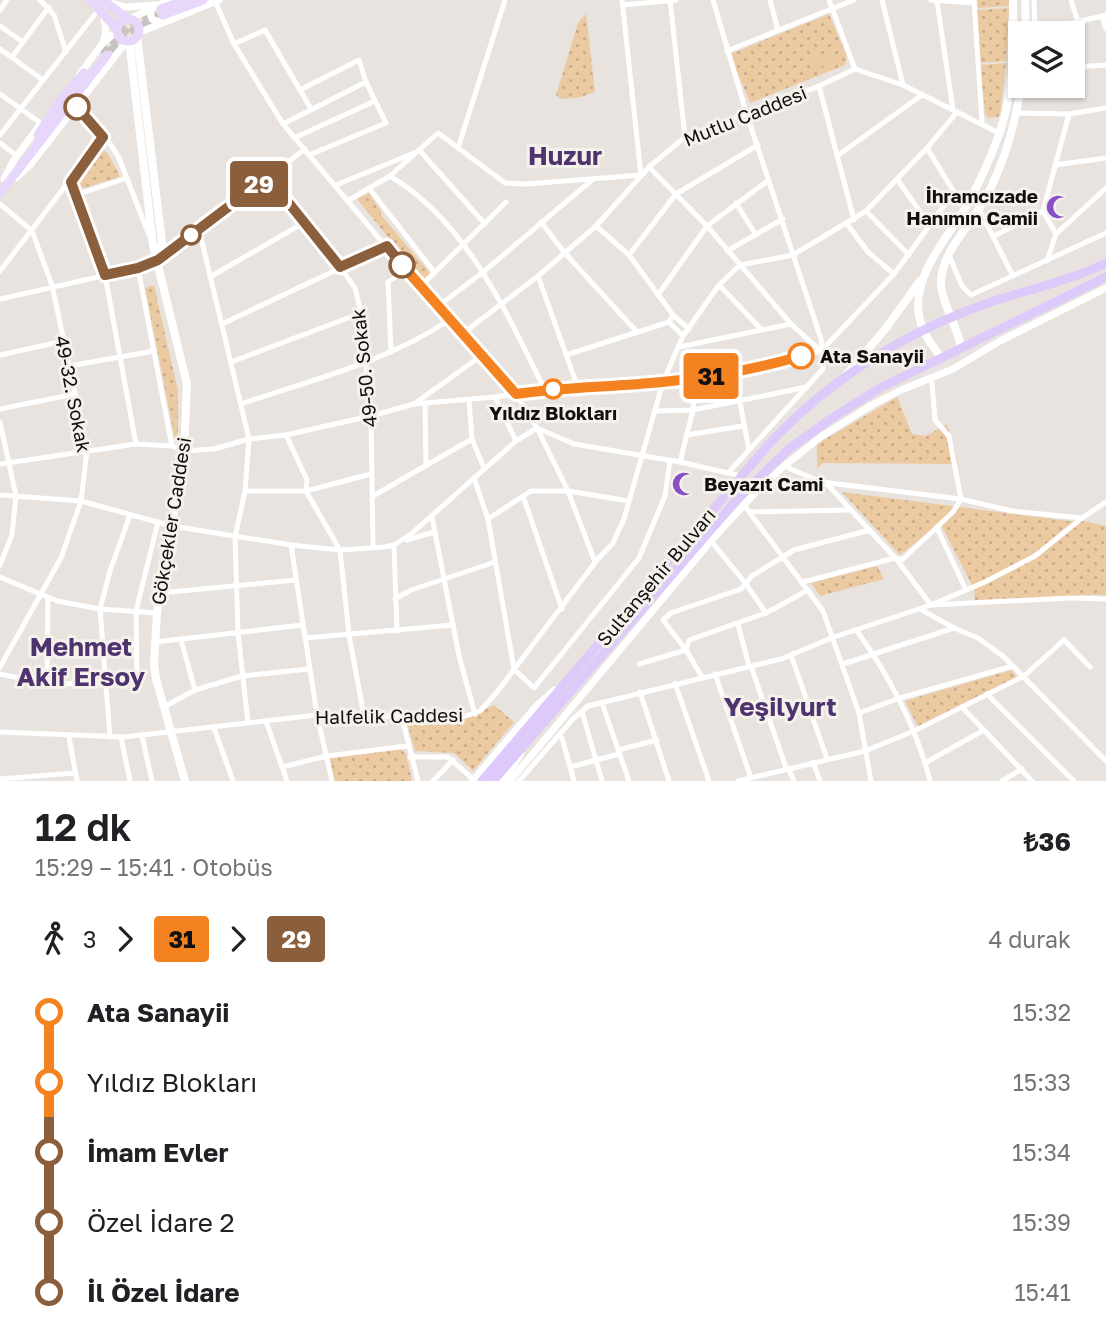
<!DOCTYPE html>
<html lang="tr">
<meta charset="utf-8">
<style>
body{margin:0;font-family:"Golos Text",sans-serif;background:#f2f2f2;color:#202124;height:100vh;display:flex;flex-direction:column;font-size:26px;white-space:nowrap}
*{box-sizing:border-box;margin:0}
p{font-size:23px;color:#757577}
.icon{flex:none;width:38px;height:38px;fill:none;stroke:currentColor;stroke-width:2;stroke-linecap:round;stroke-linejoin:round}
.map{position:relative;height:781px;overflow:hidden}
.sheet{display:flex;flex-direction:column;background:#fff;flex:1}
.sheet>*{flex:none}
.badge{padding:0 14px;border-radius:5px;font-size:24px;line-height:46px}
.buttons{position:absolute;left:1008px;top:21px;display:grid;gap:14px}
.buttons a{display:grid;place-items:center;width:77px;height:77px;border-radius:0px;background:#fff;box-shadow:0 2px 5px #0004;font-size:35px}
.map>.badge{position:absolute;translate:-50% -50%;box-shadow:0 0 0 4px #fff}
.legs{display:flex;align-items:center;gap:10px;height:77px;padding:0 35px;font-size:23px}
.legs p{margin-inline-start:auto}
.overview{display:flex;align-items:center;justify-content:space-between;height:119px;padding:0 35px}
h1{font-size:38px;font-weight:600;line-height:52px}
ul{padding:0 35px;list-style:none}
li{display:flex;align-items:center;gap:24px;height:70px;font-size:26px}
li i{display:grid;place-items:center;width:10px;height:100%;margin:0 9px;background:currentColor}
li i::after{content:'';width:18px;height:18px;margin:-9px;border:5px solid;border-radius:50%;background:#fff}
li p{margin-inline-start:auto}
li:first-child i{background:linear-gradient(#0000 50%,currentColor 0)}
li:last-child i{background:linear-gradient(currentColor 50%,#0000 0)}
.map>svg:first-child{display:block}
</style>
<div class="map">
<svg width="1106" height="781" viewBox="0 0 1106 781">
<defs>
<pattern id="grass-dots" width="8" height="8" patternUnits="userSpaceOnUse" patternTransform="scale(1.75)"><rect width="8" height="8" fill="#ebcaa2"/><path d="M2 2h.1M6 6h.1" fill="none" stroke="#c8ac8a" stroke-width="1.8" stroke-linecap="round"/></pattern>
</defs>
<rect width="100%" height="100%" fill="#e8e3de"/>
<!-- grass -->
<g fill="url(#grass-dots)">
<path d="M977 0H1009V6L978 8Z"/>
<path d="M1009 8 1006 61 980 63 977 10Z"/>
<path d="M586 14 595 92 581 97 560 99 556 95 578 23Z"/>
<path d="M829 14 847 56 845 65 750 103 730 54Z"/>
<path d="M1006 63 1000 114 998 117 988 118 985 113 980 65Z"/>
<path d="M103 150 108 154 119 174V177L77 190 76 181Z"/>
<path d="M369 193 381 211V215L430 273 423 280 357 199Z"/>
<path d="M154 285 178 391V439L175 440 145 288Z"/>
<path d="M897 397 912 434 926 436 947 424 958 464 823 463 817 469V444Z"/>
<path d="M842 492 1069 521H1085L1106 526V595H1080L1078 601 975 600 974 589 940 523 900 555Z"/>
<path d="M877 566 884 579 820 596 811 583Z"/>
<path d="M1011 670 1017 677 918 727 905 701Z"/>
<path d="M494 705 514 722 473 771 454 753 415 751 407 723 410 720 460 721Z"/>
<path d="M401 749 406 754 412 781H334L330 758Z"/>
</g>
<!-- garden -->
<path fill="#ebcaa2" d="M831 51 836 61 814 70 809 59Z"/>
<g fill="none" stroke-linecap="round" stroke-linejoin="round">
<!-- primary-tunnel -->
<g stroke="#c8c3bf" stroke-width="9" stroke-dasharray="9 4.5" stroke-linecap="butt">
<path d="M111 51 132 32 159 17"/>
<path d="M101 53 128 27 156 12"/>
</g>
<!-- minor -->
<g stroke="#fff" stroke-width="5">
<path d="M40 0 54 15 66 52"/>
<path d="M622 0 641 175"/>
<path d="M670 0 685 137"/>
<path d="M713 0 746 112 821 339 823 369 728 473"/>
<path d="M770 0 778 30"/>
<path d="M829 0 855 69"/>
<path d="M882 0 903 85"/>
<path d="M931 0 974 3"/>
<path d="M974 0 982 123"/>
<path d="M1034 0 1035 32"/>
<path d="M1071 0 1078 22"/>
<path d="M215 1 234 44 283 124 420 287 516 394 537 428 574 444 680 462 741 476"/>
<path d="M937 1 953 110"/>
<path d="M623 5 676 0"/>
<path d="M0 10 7 0"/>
<path d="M1106 15 1102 16 1106 29"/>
<path d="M0 26 23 42"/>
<path d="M1031 33 1102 16"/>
<path d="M234 44 265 30 311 109"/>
<path d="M0 49 43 80"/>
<path d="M727 51 854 0"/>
<path d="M12 57 49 7"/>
<path d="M1073 67 1106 65"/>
<path d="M819 86 854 220"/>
<path d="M300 90 359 60 366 82 386 123 309 155"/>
<path d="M0 94 42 124"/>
<path d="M76 106 111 145 119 158 149 235"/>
<path d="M1016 113 1069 114 1106 108"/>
<path d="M283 124 366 82"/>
<path d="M0 135 99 9"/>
<path d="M294 138 375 101"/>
<path d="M0 143 17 156"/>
<path d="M458 148 505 0"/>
<path d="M927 148 954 192"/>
<path d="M420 151 485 224"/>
<path d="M837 156 922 95"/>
<path d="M1055 165 1106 158"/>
<path d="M649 167 707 226 791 324 821 351"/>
<path d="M390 176C467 222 506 312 545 390"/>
<path d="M268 177 340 267 355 288 361 313 371 416 373 547"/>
<path d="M897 179 930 226"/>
<path d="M70 182 105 275 136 444"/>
<path d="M336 185 414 153"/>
<path d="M369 188 435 273"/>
<path d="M76 195 127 178"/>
<path d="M349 200 390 176 438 133 505 183 526 184 641 175"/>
<path d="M736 203 756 235"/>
<path d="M0 204 32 231 52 285 87 450 81 501 61 558 0 667"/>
<path d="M979 209 1013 276"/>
<path d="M866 211 909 255"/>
<path d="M1043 211 1056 234 1047 261"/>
<path d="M541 222 564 252 636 331"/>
<path d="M847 224 868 252 894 274"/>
<path d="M596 226 629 255 673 315 689 329"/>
<path d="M199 229 249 439 245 491 235 537 238 633 248 723"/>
<path d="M1056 234 1106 188"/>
<path d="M994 236 1043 211 1069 114"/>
<path d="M727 251 783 219"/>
<path d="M629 255 676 194 758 145"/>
<path d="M949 255 962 286 971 295 1106 233"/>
<path d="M138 268 172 446"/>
<path d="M0 271 103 137"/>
<path d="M538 276 578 388"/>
<path d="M210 277 305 222"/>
<path d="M719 285 762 330"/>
<path d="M420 287 506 202"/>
<path d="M658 295 707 226 769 180"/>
<path d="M0 299 138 268 158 260 305 149"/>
<path d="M437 307 482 273 592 180"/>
<path d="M669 322 683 336"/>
<path d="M222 324 387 246"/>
<path d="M462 334 538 276 596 226 649 167 685 137 819 86 855 69 903 85 999 133"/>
<path d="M679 347 791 324"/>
<path d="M391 352 388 282 406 270"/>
<path d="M0 355 64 341"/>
<path d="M566 355 669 322 673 315"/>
<path d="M231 362 361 313"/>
<path d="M69 366 154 351"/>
<path d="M495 397 516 441"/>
<path d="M469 400 472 439 484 468"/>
<path d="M740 402 749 450"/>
<path d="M241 404C311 380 387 362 449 320"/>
<path d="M414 404 495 397 545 390 695 378 761 367 821 351 894 274 954 192 969 201"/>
<path d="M425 404 426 466"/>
<path d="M0 409 75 394"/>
<path d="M655 411 693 410 807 387"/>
<path d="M0 422 16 496 12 535 0 565"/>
<path d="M286 435 307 480 306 491 340 550 349 635 364 716"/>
<path d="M686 435 743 426"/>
<path d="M680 462 693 410 695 378"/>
<path d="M0 464 136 444 172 446 184 451 214 449 249 439 286 435 371 416 414 404 481 356"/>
<path d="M784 466 821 482 961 499 1012 511 1082 518"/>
<path d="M474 478 488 519 514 669 534 688 639 558 665 496 670 460"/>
<path d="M821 482 827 484 897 560 931 605 1070 598 1106 599"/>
<path d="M245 491H306L371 474"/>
<path d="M0 495 81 501 172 526 291 545 340 550 385 547 394 545 411 534 516 441 537 428 568 491 595 562"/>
<path d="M373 496 472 439"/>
<path d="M523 496 562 609"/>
<path d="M744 505 823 611 859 713 871 781"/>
<path d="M749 512 849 510"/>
<path d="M432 517 459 656 475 714"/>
<path d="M488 519 531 491H568L629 501"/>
<path d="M937 528 966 590"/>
<path d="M407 540 434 532"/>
<path d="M711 541 746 584 766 613"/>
<path d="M291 545 317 715 332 781"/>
<path d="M394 545 397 631"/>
<path d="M0 577 57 601 100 609 157 613"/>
<path d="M803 582 895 558 902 560 953 512 961 499 949 436 935 420 932 383 928 379"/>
<path d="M160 593 296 580"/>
<path d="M395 599 411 590 495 562"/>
<path d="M920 609 954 628 978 638 1004 657 1106 761"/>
<path d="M738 624 749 666"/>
<path d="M857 631C890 677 916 726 930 781"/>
<path d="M305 638 453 625"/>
<path d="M181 640 195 690"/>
<path d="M155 642 303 625"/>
<path d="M791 655 827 759"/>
<path d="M639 664 686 650 689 640 766 613 808 590"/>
<path d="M843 664 954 628"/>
<path d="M751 666 786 768"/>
<path d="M0 674 47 684 106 683"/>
<path d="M715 674 751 778"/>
<path d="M702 677 686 650 663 620 671 613 741 589 752 576 794 550 870 530"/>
<path d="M137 681 136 611 158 522"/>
<path d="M675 683 709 781"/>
<path d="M47 684 48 599"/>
<path d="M640 692 669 781"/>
<path d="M987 694 1074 781"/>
<path d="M602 703 629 781"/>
<path d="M164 707 195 690 242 676 309 669"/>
<path d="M962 707 1032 781"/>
<path d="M582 712 602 781"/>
<path d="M859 713 900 698 1013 666"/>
<path d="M402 718 418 781"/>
<path d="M266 721 287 781"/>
<path d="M214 728 233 781"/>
<path d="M0 732 124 737 317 715 460 718 480 711 497 692 597 560 613 543 624 519 663 382 683 336 719 285 740 265 793 255 866 211 927 148 957 112"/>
<path d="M559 735 562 738 574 781"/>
<path d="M142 736 152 781"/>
<path d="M69 737 77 781"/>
<path d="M110 737 100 609 110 571 130 515"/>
<path d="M121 737 130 781"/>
<path d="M618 750 657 740"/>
<path d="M410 757H448L474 780"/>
<path d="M813 762 820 781"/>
<path d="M925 763 984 730"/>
<path d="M282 767 327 756 407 746"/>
<path d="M570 767 619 754"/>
<path d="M788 768 794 781"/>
<path d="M0 779 75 773"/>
<path d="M433 781 453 760"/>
<path d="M519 781 572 720 588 706 781 659 834 637 931 605 985 582 1035 556 1082 518 1106 502"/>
<path d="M738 781 865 751 914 731 1024 676 1064 640 1090 667"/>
<path d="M1002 781 1022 769"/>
</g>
<!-- tertiary -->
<g stroke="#fff" stroke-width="7">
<path d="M108 2 125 7 156 5"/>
<path d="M155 5 150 13 152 19 160 22"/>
<path d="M103 13 106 30 103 43"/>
<path d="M130 19 169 0"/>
<path d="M138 33 219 0"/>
<path d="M79 75 102 44 117 31"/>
<path d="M16 178 30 165 127 41"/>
<path d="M4 179 14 160 39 126"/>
<path d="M510 781 711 541 755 493 784 466 822 436 872 405 901 390 953 369 1000 341 1106 288"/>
</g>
<!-- secondary -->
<g stroke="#fff" stroke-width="8">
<path d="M1025 0 1026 33"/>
<path d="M137 36 162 242 158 257"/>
<path d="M129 40 153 245 187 384 184 451 157 613 154 664 156 679 185 781"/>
<path d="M961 347C957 325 940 300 941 280 943 250 971 225 985 199 1004 164 1015 125 1021 86"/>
<path d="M941 357C928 341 918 326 918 304 919 268 949 235 967 205 980 182 991 157 1000 132 1014 90 1014 44 1013 0"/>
<path d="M846 375 886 328 920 281"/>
<path d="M473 781 537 706 554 691"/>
<path d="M503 781 520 754"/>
</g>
<!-- primary -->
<g stroke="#e6d7fb" stroke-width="9">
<path d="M90 0 117 29"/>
<path d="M103 0 128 19"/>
<path d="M161 9 186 0"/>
<path d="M163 15 203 0"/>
<circle cx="128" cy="30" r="11"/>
<path d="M38 135 60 101 84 73"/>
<path d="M0 193 107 55"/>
</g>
<!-- trunk -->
<g stroke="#decafa" stroke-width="9">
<path d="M482 781 768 445C828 381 902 334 985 304 1025 290 1067 282 1106 263"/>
<path d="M493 781 740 496 789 449 832 418 880 388 1106 277"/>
</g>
</g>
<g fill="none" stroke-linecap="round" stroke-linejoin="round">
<!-- line-1 casing -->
<g stroke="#fff" stroke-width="16">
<path id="line-1" d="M402 265 516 394C564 387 613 387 662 382 709 378 756 369 801 356"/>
</g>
<!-- line-2 casing -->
<g stroke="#fff" stroke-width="16">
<path id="line-2" d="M77 107 103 137 71 182 105 275 138 268 158 260 268 177 340 267 387 246 402 265"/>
</g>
<!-- line-1 -->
<use href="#line-1" stroke="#f58220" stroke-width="10"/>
<!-- line-2 -->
<use href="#line-2" stroke="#8b5e3c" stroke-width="10"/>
</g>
<!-- icons -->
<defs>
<g id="mosque-bare" transform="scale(1.89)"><path d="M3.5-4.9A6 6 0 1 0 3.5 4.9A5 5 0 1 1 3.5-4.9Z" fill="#894fc6" stroke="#f5f1eb" stroke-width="2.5" paint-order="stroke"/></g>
</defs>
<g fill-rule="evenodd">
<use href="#mosque-bare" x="1058" y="207"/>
<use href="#mosque-bare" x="684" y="484"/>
</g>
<!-- markers -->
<g fill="#fff" stroke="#8b5e3c" stroke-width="3.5">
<circle cx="77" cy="107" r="12"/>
<circle cx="191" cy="235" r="9"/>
<circle cx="402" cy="265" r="12"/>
</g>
<g fill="#fff" stroke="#f58220" stroke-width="3.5">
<circle cx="801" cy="356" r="12"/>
<circle cx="553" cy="389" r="9"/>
</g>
<g text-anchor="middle" stroke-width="6" stroke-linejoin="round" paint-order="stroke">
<!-- street labels -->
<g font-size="19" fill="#12100f" stroke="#f5f1eb">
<text transform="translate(745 116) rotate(-22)" y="7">Mutlu Caddesi</text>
<text transform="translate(364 368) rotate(-96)" y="7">49-50. Sokak</text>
<text transform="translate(73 394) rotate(79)" y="7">49-32. Sokak</text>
<text transform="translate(171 521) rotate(-81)" y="7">Gökçekler Caddesi</text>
<text transform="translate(656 577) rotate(-50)" y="7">Sultanşehir Bulvarı</text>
<text transform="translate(389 716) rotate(-1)" y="7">Halfelik Caddesi</text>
</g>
<!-- poi labels -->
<g font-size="19" font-weight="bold" fill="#12100f" stroke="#f5f1eb" text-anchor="end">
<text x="1038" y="203">İhramcızade<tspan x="1038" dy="22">Hanımın Camii</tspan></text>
<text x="704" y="491" text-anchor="start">Beyazıt Cami</text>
</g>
<!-- stop labels -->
<g font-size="19" font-weight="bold" fill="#12100f" stroke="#f5f1eb" text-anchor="start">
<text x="820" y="363">Ata Sanayii</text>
<text x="553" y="420" text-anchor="middle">Yıldız Blokları</text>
</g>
<!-- district labels -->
<g font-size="26" font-weight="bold" fill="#4f336e" stroke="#f5f1eb">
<text x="565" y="165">Huzur</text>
<text x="81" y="656">Mehmet<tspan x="81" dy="30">Akif Ersoy</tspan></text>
<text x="780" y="716">Yeşilyurt</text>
</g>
</g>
</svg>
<div class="buttons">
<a><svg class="icon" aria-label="layers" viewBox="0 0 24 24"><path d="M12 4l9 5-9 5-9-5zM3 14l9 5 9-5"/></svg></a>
</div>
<b class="badge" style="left:711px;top:376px;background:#f58220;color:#111">31</b>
<b class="badge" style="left:259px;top:184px;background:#8b5e3c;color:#fff">29</b>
</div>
<section class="sheet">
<div class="overview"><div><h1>12 dk</h1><p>15:29 – 15:41 · Otobüs</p></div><b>₺36</b></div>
<div class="legs"><svg class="icon" aria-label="walk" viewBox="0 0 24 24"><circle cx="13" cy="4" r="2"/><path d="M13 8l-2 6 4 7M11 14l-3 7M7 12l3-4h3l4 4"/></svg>3<svg class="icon" aria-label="forward" viewBox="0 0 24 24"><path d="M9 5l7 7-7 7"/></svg><b class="badge" style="background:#f58220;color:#111">31</b><svg class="icon" aria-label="forward" viewBox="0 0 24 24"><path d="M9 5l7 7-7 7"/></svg><b class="badge" style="background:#8b5e3c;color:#fff">29</b><p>4 durak</p></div>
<ul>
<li><i style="color:#f58220"></i><b>Ata Sanayii</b><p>15:32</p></li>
<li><i style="color:#f58220"></i><span>Yıldız Blokları</span><p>15:33</p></li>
<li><i style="color:#8b5e3c"></i><b>İmam Evler</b><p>15:34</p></li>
<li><i style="color:#8b5e3c"></i><span>Özel İdare 2</span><p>15:39</p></li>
<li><i style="color:#8b5e3c"></i><b>İl Özel İdare</b><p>15:41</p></li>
</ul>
</section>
